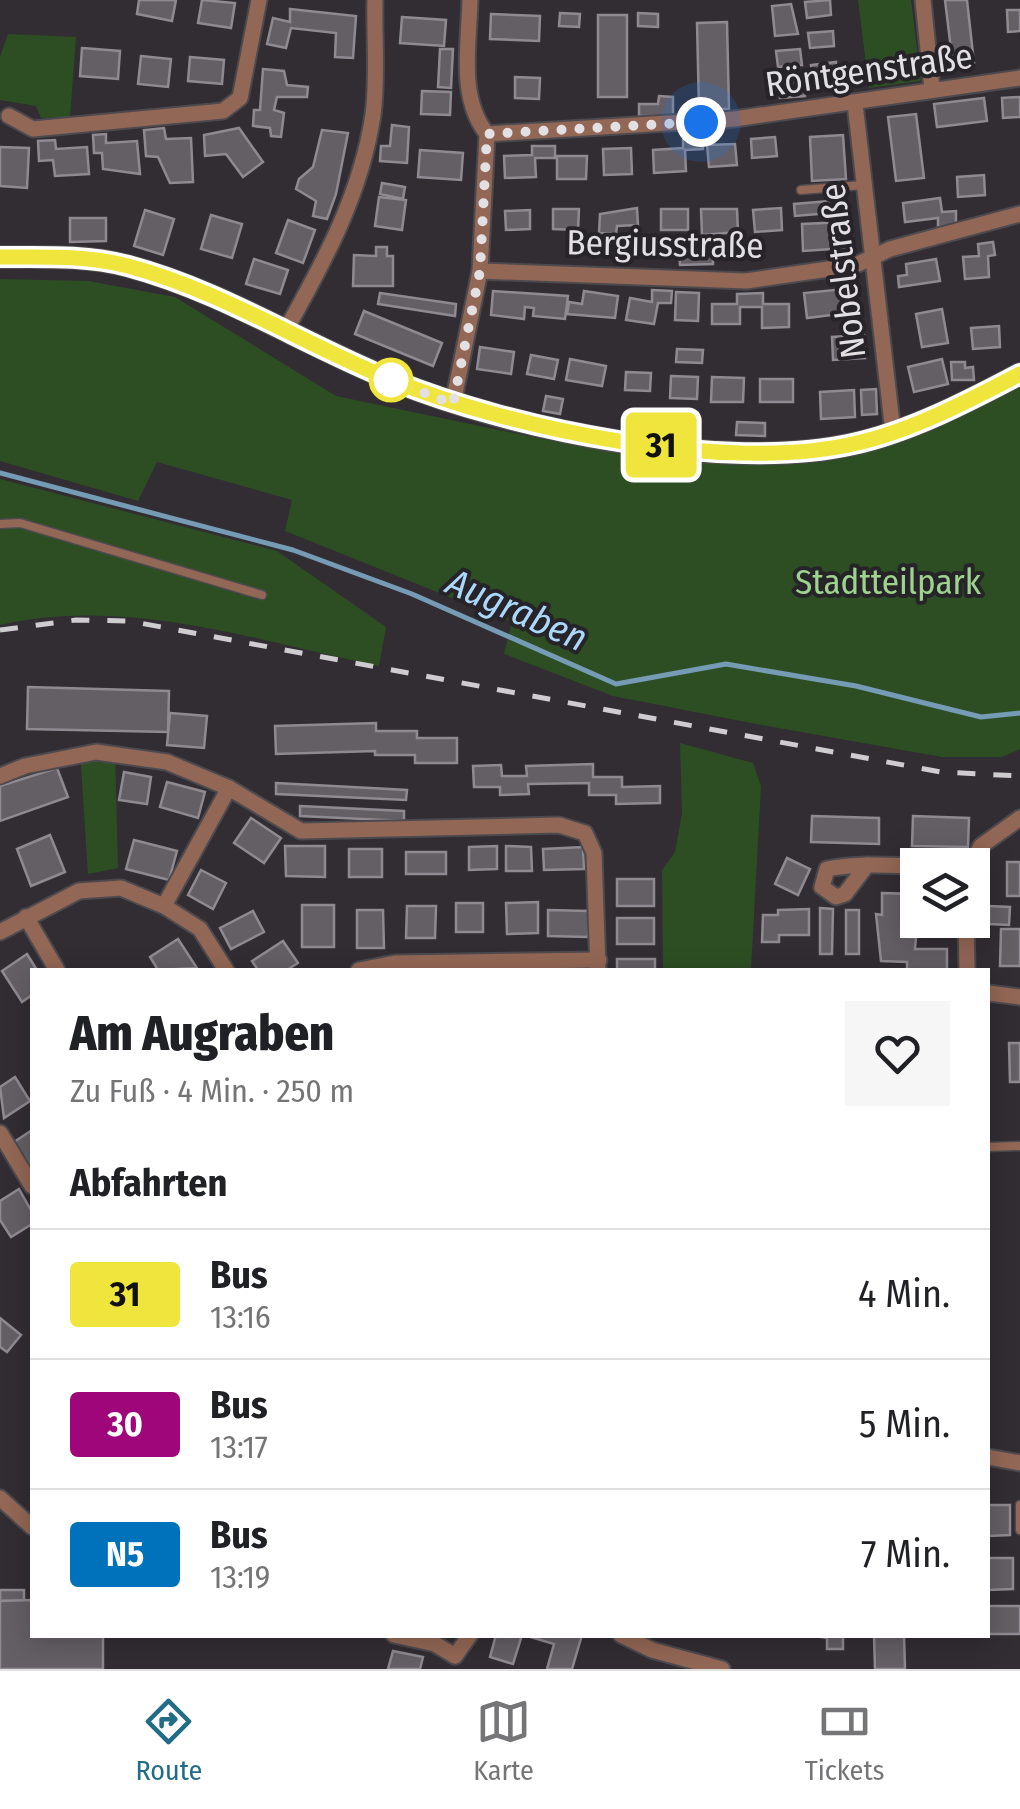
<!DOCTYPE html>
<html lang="de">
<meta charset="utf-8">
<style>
body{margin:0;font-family:"Fira Sans Condensed",sans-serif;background:#f6f6f6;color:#202124;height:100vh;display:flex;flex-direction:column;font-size:38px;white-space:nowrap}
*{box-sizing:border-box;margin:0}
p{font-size:32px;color:#757577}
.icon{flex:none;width:55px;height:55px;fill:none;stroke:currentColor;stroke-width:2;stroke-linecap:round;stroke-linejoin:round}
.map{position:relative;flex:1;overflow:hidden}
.side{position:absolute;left:30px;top:968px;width:960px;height:670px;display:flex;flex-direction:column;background:#fff;border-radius:0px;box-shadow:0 5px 25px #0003}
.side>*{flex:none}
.badge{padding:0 20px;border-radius:8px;font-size:35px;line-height:65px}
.buttons{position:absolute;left:900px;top:848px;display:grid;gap:20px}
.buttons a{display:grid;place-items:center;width:90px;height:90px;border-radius:0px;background:#fff;box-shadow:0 5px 25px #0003;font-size:50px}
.you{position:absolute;width:50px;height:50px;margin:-25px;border:8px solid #fff;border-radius:50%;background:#1a73e8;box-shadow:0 0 0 15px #1a73e833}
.map>.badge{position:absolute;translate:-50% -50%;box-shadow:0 0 0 5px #fff}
h2{padding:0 40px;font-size:38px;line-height:90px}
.round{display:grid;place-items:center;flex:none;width:105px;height:105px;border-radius:0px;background:#f6f6f6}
.head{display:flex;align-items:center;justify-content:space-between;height:170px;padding:0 40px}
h1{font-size:48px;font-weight:800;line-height:75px}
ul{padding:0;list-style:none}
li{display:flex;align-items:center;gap:30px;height:130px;padding:0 40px;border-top:2px solid #e0e0e0}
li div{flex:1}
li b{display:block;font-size:38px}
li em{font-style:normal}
li .badge{min-width:110px;font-weight:700;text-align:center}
.menu{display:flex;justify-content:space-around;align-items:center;height:140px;border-top:2px solid #e0e0e0;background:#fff;font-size:28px;color:#757577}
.menu a{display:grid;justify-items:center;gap:5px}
.menu .on{color:#216d86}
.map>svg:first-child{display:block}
</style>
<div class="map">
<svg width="1020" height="1669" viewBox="0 0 1020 1669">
<rect width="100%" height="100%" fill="#312d33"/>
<!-- green -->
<g fill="#2d4e23">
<path d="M858 0H911L921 81 869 88Z"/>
<path d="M8 34 76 37 70 117 41 118 36 106 0 100V57Z"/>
<path d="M0 279 88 281 175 297 336 396 557 442 726 461 873 451 1020 385V749L1002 757H942L751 723 613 696 504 654 512 622 285 531 292 500 157 462 138 501 0 461Z"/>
<path d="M0 479 277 551 386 627 379 666C255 640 126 596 0 625Z"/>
<path d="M680 743 753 763 761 786 751 970H663L662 870 675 852 682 813Z"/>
<path d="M115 749 118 868 88 874 80 750Z"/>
</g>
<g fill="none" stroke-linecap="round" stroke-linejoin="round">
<!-- stream -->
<path stroke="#769bb5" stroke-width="5" d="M0 473 293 550 412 594 616 684 726 664 856 686 981 717 1020 713"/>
</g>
<!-- building -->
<g fill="#635f65" stroke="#8f8a91" stroke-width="2.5">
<path d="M139 0H176L172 21 137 14Z"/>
<path d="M202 0 235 3 231 28 198 23Z"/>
<path d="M830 0 831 15 807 18 805 2Z"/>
<path d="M945 0H967L974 63 953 66Z"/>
<path d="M791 4 798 34 775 36 772 6Z"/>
<path d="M290 9 356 16 353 58 335 57 336 33 291 28 286 48 267 44 273 18 290 22Z"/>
<path d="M1007 10H1020V31L1008 32Z"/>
<path d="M560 13 580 14 579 27 559 26Z"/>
<path d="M638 13 658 14V27L638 26Z"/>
<path d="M491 14 540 16 539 41 490 39Z"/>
<rect x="598" y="15" width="29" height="82"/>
<path d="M402 17 446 20 444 46 400 43Z"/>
<path d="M727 22 729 109H699L697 23Z"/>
<path d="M833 31 834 46 810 48 808 33Z"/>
<path d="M82 48 120 51 118 79 80 76Z"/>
<path d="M440 49H453L451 88 438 87Z"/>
<path d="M800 49 802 65 778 67 776 51Z"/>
<path d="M141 56 171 59 168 87 138 84Z"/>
<path d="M190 57 224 60 222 84 188 81Z"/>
<path d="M836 62 837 78 813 80 811 65Z"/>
<path d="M263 69 284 71 287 85 308 87 307 97H277L274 110 284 113 281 137 271 136 270 128 253 126 254 110H260Z"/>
<path d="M515 77 540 78 539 99 515 98Z"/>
<path d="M803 81 805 96 780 98 779 83Z"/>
<path d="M422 91 451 92 450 115 421 114Z"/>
<path d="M659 96 673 97V116H639V104H658Z"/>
<path d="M1020 97V117L1003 118 1002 98Z"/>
<path d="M984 98 987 121 937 127 934 104Z"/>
<path d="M916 114 924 178 896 181 888 117Z"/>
<path d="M392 125 409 127 407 163 380 161 381 146H390Z"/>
<path d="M164 128 166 139 191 138 193 182 170 183 158 157 146 156 144 130Z"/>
<path d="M239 128 263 162 243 177 226 154 205 156 204 135Z"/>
<path d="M322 130 348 133 336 194 327 219 313 216 316 201 296 189 299 179 313 167Z"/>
<path d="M106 134V143L137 141 140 174 103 169 102 153H94L93 135Z"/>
<path d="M843 135 846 179 812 181 810 137Z"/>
<path d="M775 137 777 156 752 158 751 139Z"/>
<path d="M683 139H703V149L685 150 686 171 654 173 653 150 683 148Z"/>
<path d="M55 140 56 149 87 147 89 174 55 176 53 160 39 161 38 141Z"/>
<path d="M735 144 737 165 709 167 707 145Z"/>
<path d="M532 146H555V158H535L536 177 505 178 504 156 532 155Z"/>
<path d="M0 147 29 148 27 188 0 186Z"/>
<path d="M631 148 632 174 604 175 603 149Z"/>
<path d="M420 150 463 153 461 180 418 177Z"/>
<path d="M557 156H587L586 179H557Z"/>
<path d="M984 175 985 195 958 197 957 177Z"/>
<path d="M382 183 405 187 403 199 380 194Z"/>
<path d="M379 197 406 200 402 230 375 226Z"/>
<path d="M940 198 942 212 956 211V227H938V218L905 222 903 203Z"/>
<path d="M829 201 830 213 795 216 794 204Z"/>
<path d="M637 208 638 225 617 226 616 234 599 233 600 214Z"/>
<path d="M781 208 782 230 755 232 753 210Z"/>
<path d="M553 209H579L578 230 553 229Z"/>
<rect x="661" y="209" width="27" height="21"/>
<path d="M701 209H737L738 232 702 235Z"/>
<path d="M145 210 174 219 163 255 134 246Z"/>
<path d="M530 210V229L506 230 505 211Z"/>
<path d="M211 215 242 224 232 258 201 249Z"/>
<path d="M70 218H106V241L70 242Z"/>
<path d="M288 220 315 230 303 263 276 253Z"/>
<path d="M845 222 847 248 803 251 802 224Z"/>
<path d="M993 242 995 255 988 256 989 277 965 279 963 257 979 256 978 244Z"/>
<path d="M376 247H387V256H393V286H353L354 255 376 256Z"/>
<path d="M713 249V264L680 265 679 250Z"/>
<path d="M254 259 288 270 280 294 246 284Z"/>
<path d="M936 259 940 281 899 287 898 276 907 275 906 264Z"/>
<path d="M854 288 856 312 807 318 804 293Z"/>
<path d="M652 290 672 291 671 303H658L654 324 626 320 630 298 652 302Z"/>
<path d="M493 291 568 296 565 319 533 316 534 308 525 307 524 319 491 315Z"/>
<path d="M584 291 618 296 615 318 567 314 569 302 582 304Z"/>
<path d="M676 292 699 293 698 321 675 320Z"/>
<path d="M380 293 456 304 455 316 378 304Z"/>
<path d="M763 293V304H789V327L762 328V307H740V324H712V304H737V294Z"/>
<path d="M942 309 948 343 922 347 916 314Z"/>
<path d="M364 311 442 343 433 366 355 334Z"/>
<path d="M999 326 1000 347 973 349 971 328Z"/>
<path d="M864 335 865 358 833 360 832 337Z"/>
<path d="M480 347 514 352 511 374 477 369Z"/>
<path d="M677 349 703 350 702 363 676 362Z"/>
<path d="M531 355 558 360 554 379 527 374Z"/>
<path d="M570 359 606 366 602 386 566 380Z"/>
<path d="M942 359 948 384 914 392 908 367Z"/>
<path d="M951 362H965V368L973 367 974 380H952Z"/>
<path d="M626 372 651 373 650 391 625 390Z"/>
<path d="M671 376 698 377 697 399 670 398Z"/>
<path d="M712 377 744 378 743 402H711Z"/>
<rect x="760" y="379" width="33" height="23"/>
<path d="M876 389 877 414 862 415 861 390Z"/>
<path d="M854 390 855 417 821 419 820 392Z"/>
<path d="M546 396 563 399 560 414 543 411Z"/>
<path d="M737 422 765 423V436L736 435Z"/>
<path d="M28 687 169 691 168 732 27 729Z"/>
<path d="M170 713 207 716 204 748 167 745Z"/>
<path d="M376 723V731H417V738H457V763H415V755H375V751L276 754 275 726Z"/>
<path d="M593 764V777H622V787L660 786V803L616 804V795H589V783L528 784 529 794 500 795V787H474L473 766 501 765 502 776H527L526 766Z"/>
<path d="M57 768 68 797 0 821V786Z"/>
<path d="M124 772 151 777 147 804 119 800Z"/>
<path d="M167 782 205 792 198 818 160 807Z"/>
<path d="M276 783 407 790 406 800 276 794Z"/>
<path d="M300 806 404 811V821L300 816Z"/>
<path d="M812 816 879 818V844L811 842Z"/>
<path d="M913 816 969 818 968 847 912 846Z"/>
<path d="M251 818 281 838 264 863 234 843Z"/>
<path d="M50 835 65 872 31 886 17 849Z"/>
<path d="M134 840 177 851 169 880 126 869Z"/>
<path d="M285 846H325V877L286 876Z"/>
<path d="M497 846V869L469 870V847Z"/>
<path d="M506 846 531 847 532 871H506Z"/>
<path d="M583 847 584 869 544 870 543 849Z"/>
<rect x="349" y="849" width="33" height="28"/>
<rect x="406" y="852" width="40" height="22"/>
<path d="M787 858 810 869 798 895 775 884Z"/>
<rect x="1007" y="862" width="13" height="34"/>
<path d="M201 870 226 883 213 909 188 895Z"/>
<rect x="617" y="879" width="37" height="27"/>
<path d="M882 893 915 894 909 937H916L915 949H947V970H907V962L881 961 876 914 882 915Z"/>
<path d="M538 902V933L507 934 506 903Z"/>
<rect x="456" y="903" width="27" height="29"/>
<rect x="302" y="905" width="32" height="42"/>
<path d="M407 906H436L435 938H406Z"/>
<path d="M989 906 1010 907 1009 925 989 924Z"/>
<path d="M820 908 833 909 832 954H820Z"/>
<path d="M809 909V935H779V942H762L763 915H778V910Z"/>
<path d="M357 910H383L384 948H357Z"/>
<path d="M548 910 589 911 588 937 548 936Z"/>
<rect x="846" y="910" width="13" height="44"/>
<path d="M253 911 264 932 231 949 220 928Z"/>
<rect x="617" y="918" width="37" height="26"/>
<path d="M1001 929H1020V966H1000Z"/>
<path d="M178 939 197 968 158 970 150 957Z"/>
<path d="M283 941 298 963 287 970H258L252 961Z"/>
<path d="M27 954 37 970H32V995L22 1002 2 971Z"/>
<rect x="617" y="959" width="38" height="11"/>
<path d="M1009 1043H1020V1082H1010Z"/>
<path d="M15 1077 30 1101 4 1118 0 1087Z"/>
<path d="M32 1130V1165L30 1166 14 1142Z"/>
<path d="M19 1189 32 1212V1224L11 1237 0 1220V1201Z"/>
<path d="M0 1318 21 1335 7 1352 0 1347Z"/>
<path d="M988 1505H1010V1535L988 1536Z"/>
<path d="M988 1558H1013V1589L988 1590Z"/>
<rect x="0" y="1590" width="24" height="11"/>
<path d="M32 1600V1635H103V1669H0V1601Z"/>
<rect x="988" y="1606" width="32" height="28"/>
<path d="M496 1635H522L513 1664 490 1657Z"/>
<path d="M524 1635H582L572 1669H547L554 1644Z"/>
<path d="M809 1635H843V1649H827V1638Z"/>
<path d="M874 1635H904L905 1669H875Z"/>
<path d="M393 1651 423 1657 420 1669H388Z"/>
</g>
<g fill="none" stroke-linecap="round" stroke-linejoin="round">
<!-- service casing -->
<g stroke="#4d4a4f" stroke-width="11">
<g id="service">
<path d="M801 190 863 185"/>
<path d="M0 524 20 523 262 595"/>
<path d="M988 1147 1020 1146"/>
<path d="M1020 1505V1530"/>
</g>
</g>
<!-- minor casing -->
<g stroke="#4d4a4f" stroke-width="19">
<g id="minor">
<path d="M923 0 932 89"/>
<path d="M855 104 893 432"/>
<path d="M9 116 33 129 223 111 240 98 259 0"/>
<path d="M487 134 734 119 1020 78"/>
<path d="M480 271 746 281 856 265 890 249 1020 214"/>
<path d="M287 328C325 260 361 194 373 115 378 78 374 38 375 0"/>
<path d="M453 403 480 271 487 134C458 97 469 45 470 0"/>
<path d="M0 776 25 766 96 752 167 762 229 788 301 831 559 825 585 833 594 853 598 970"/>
<path d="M867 865 845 894 836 897 822 887 827 869C857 863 888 865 918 866"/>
<path d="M971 865 981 846 1020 818"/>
<path d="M164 906 229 788"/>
<path d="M26 917 57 970"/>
<path d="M966 920 967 970"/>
<path d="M0 932 79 891 121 888 164 906 200 929 226 970"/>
<path d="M359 970 395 963 599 960"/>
<path d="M988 993 1020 997"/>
<path d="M0 1133 32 1186"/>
<path d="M988 1457 1020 1463"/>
<path d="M0 1498 32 1527"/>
<path d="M394 1635 435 1644 455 1656"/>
<path d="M621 1635 652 1650 722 1669"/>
<path d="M455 1656 470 1635"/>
</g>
</g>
<!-- tertiary casing -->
<g stroke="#4d4a4f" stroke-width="24">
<path id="tertiary" d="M0 257C43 257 86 255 128 266 222 291 303 344 392 380 512 430 725 473 853 444 909 432 969 401 1020 374"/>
</g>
<!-- service -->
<use href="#service" stroke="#936755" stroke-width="8"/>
<!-- minor -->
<use href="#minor" stroke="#936755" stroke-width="15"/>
<!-- tertiary -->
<use href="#tertiary" stroke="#936755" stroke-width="20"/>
<!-- rail -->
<path stroke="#cfccd0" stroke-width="5" stroke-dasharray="18 18" stroke-linecap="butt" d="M0 630 76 620 129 621 941 772 1020 776"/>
</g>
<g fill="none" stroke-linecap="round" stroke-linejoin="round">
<!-- line casing -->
<g stroke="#fff" stroke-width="22">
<path id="line" d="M0 257C43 257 86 255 128 266 222 291 303 344 392 380 511 429 726 473 853 444 909 432 969 401 1020 374"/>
</g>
<!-- line -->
<use href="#line" stroke="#efe53d" stroke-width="15"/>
<!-- walk -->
<path stroke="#e3e0e4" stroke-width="10" stroke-dasharray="0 18" d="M391 380 453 404 480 271 487 134 701 122"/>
</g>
<!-- markers -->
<circle fill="#fff" stroke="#efe53d" stroke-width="5" cx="391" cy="380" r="20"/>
<g text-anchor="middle" stroke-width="8" stroke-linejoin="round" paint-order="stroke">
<!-- street labels -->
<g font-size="35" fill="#e3e0e4" stroke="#272429">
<text transform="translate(869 70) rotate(-8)" y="12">Röntgenstraße</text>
<text transform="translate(665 244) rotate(1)" y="12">Bergiusstraße</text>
<text transform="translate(843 271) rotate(-97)" y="12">Nobelstraße</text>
</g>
<!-- park labels -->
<g font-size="35" fill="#9dd38d" stroke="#272429">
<text x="888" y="594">Stadtteilpark</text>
</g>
<!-- water labels -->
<g font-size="38" font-style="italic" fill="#abd8fa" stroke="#272429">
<text transform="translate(517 610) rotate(24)" y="13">Augraben</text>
</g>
</g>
</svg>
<div class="buttons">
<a><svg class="icon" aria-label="layers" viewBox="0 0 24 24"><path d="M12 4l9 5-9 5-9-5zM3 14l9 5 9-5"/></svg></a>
</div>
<div class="you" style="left:701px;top:122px"></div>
<b class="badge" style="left:661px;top:445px;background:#efe53d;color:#111">31</b>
<section class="side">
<div class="head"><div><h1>Am Augraben</h1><p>Zu Fuß · 4 Min. · 250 m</p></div><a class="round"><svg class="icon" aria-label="heart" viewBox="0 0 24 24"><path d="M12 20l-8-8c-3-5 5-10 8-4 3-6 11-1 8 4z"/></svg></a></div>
<h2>Abfahrten</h2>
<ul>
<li><span class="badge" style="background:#efe53d;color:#111">31</span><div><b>Bus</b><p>13:16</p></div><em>4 Min.</em></li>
<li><span class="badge" style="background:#9e067a;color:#fff">30</span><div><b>Bus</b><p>13:17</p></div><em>5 Min.</em></li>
<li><span class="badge" style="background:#0072bc;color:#fff">N5</span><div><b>Bus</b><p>13:19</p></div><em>7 Min.</em></li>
</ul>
</section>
</div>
<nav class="menu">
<a class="on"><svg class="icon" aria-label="directions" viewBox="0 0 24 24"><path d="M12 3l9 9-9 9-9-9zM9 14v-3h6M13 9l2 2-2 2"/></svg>Route</a>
<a><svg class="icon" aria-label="map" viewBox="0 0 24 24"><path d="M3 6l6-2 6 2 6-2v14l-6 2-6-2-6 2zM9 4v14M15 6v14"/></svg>Karte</a>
<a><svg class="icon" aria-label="tickets" viewBox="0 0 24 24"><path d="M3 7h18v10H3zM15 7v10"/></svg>Tickets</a>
</nav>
